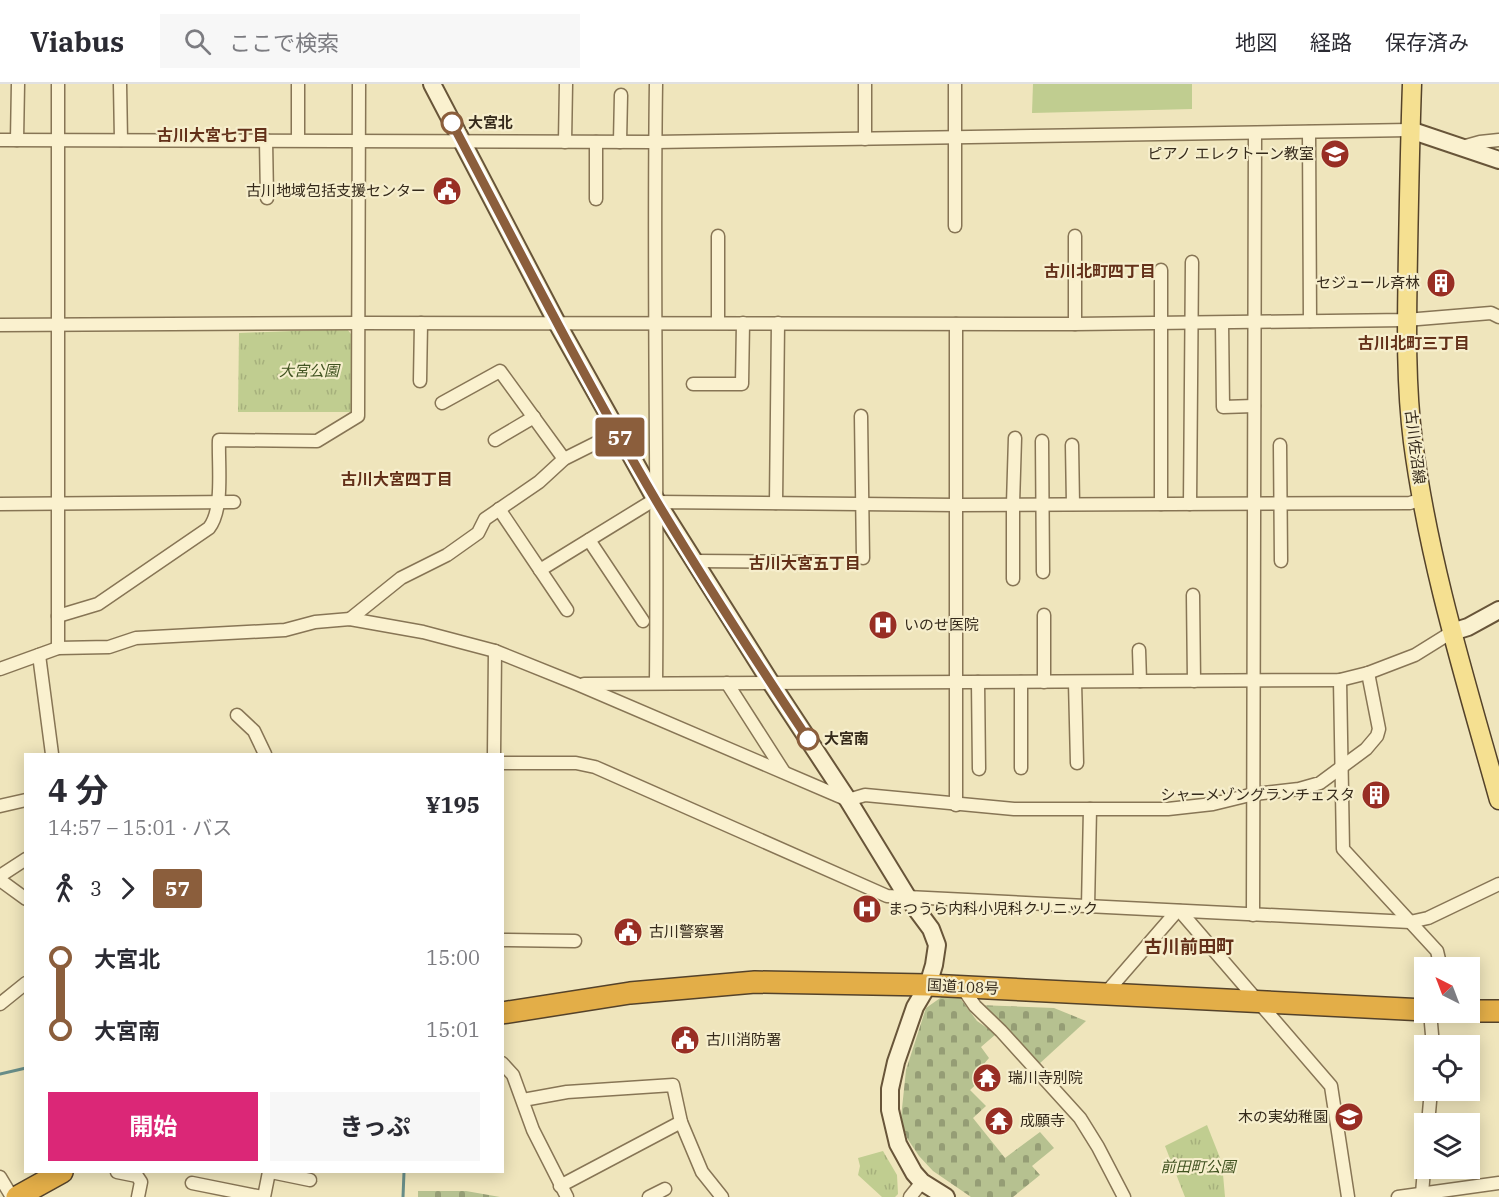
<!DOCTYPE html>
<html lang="ja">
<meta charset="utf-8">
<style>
body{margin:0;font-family:"IBM Plex Serif","Noto Sans JP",serif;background:#f7f7f7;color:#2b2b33;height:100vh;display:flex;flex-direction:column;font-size:22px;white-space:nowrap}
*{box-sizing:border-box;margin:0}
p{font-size:20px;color:#7c7c81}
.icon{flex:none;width:33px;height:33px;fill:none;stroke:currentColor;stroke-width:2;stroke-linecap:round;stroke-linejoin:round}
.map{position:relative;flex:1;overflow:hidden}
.sheet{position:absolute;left:24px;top:669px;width:480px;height:420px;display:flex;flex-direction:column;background:#fff;border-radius:0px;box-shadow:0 3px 15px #0003}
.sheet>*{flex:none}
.badge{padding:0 12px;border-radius:4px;font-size:21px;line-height:39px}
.needle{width:39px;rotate:318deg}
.controls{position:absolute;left:1414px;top:873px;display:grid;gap:12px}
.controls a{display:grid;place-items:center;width:66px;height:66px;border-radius:0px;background:#fff;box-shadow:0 3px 15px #0003;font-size:30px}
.map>.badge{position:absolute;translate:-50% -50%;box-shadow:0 0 0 3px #fff}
.legs{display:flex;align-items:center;gap:9px;height:66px;padding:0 24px;font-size:20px}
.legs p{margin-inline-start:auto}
.headline{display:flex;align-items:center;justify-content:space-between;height:102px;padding:0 24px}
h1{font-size:33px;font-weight:700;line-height:45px}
.cta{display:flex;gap:12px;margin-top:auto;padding:12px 24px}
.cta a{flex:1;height:69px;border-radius:0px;background:#db2777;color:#fff;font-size:24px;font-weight:700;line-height:69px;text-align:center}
.cta a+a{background:#f7f7f7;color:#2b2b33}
ul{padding:0 24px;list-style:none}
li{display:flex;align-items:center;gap:21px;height:72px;font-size:22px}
li i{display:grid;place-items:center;width:9px;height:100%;margin:0 8px;background:currentColor}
li i::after{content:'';width:15px;height:15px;margin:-8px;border:4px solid;border-radius:50%;background:#fff}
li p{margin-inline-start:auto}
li:first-child i{background:linear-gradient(#0000 50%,currentColor 0)}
li:last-child i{background:linear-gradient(currentColor 50%,#0000 0)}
header{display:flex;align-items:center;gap:36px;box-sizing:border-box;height:84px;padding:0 30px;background:#fff;border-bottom:2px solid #e1e1e2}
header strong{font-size:28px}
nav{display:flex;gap:33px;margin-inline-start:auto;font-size:21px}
.search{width:420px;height:54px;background:#f7f7f7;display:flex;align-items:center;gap:15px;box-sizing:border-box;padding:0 21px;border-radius:0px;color:#7c7c81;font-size:22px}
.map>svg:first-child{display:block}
</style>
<header>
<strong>Viabus</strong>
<div class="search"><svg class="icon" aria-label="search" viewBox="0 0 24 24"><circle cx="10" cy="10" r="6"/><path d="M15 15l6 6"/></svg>ここで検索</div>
<nav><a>地図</a><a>経路</a><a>保存済み</a></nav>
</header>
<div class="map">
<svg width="1499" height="1113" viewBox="0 0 1499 1113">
<defs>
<pattern id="cemetery-stones" width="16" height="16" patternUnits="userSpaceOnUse" patternTransform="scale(1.5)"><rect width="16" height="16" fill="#b6c190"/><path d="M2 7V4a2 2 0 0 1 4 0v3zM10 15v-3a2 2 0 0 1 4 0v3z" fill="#959d75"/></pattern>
<pattern id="park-tufts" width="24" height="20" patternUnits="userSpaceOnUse" patternTransform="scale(1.5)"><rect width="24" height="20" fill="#c0cd90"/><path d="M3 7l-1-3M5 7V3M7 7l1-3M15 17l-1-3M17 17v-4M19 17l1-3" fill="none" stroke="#a6b07c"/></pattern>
</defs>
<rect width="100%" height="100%" fill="#efe5bc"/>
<!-- cemetery -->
<g fill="url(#cemetery-stones)">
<path d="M943 912 960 914 977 937 996 950 981 963 989 974 977 988 980 997 970 1006 986 1022 973 1034 1005 1074 1040 1048 1054 1064 1032 1082 1040 1091 1013 1113H971L933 1087 919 1072 907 1054 901 1034 906 986 926 924Z"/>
<path d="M978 921 1054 924 1086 937 1038 981Z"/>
<path d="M418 1107H466L500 1113H418Z"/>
</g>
<!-- park -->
<g fill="url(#park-tufts)">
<path d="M347 245 351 250V328H238L239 249Z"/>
<path d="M1207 1041 1222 1079 1225 1113H1185L1165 1062Z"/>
<path d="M883 1067 897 1091 898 1110 895 1113H882L858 1091 860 1082 858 1074Z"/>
</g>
<!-- pitch -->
<path fill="#c0cd90" d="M1033 0H1192V25L1032 29Z"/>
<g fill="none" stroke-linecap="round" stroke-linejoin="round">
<!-- stream -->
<g stroke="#688d88" stroke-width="3">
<path d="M0 990 26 984"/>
<path d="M403 1113 404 1088"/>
</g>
<!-- street casing -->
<g stroke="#877555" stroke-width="15">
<g id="street">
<path d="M58 0V564"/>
<path d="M120 0 121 56"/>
<path d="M1309 48 1310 237"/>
<path d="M865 55V0"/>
<path d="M0 56 655 58 1410 46"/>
<path d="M17 56 18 0"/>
<path d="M266 56 267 114"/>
<path d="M298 56V0"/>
<path d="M565 58 566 0"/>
<path d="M620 58 621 11"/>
<path d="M1462 63 1480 58 1499 56"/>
<path d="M596 115V58"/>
<path d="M955 142V0"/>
<path d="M718 152V239"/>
<path d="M1075 152V240"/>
<path d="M1222 239 1223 323 1254 322"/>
<path d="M956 240V721"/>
<path d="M0 241 358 239 1075 240 1406 236 1491 229 1499 233"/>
<path d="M420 297 421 239"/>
<path d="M693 300H742L743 239"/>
<path d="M442 319 500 287 564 375"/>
<path d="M861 332 863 474"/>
<path d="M495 356 534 333"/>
<path d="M1042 357 1043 488"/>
<path d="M1072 361 1073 420"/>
<path d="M1280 361 1281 477"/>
<path d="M776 419 778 239"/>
<path d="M0 420 234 418"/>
<path d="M1161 420V186"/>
<path d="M1190 420 1192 178"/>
<path d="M499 425 567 526"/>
<path d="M589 456 643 537"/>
<path d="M694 477 819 478"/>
<path d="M540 486 649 419 657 418 956 421 1410 419 1422 415"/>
<path d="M1013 495V420L1015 354"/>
<path d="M1193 511 1194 597"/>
<path d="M1044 531V598"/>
<path d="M58 532 98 520 209 444C224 425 218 381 219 356L317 357 358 332 359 0"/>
<path d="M350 535 401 494 447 471 478 449 485 435 539 398 564 375 618 348"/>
<path d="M1139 566 1140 597"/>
<path d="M39 571 52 670"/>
<path d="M0 585 58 564 109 563 136 554 285 546 315 538 350 535 423 548 495 567 577 600 848 716 865 711 1014 725H1168L1213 720 1254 710 1299 705 1320 699 1366 665 1377 652 1379 645 1368 589"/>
<path d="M1340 596 1343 765 1437 867 1441 884"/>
<path d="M978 598 979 685"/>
<path d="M1021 598V684"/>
<path d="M1075 598 1077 679"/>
<path d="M656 599C658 400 653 200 656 0"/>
<path d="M727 599 784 688"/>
<path d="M584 600 1340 596 1368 589 1415 571 1452 548"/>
<path d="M237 631 254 647 265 670"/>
<path d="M494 670 495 567"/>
<path d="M502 679H576L595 683 887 812 1410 838 1428 834 1499 800"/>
<path d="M0 722 26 716"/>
<path d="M0 792 26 775"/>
<path d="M0 796 26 815"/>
<path d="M1088 823 1090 725"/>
<path d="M1180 827 1331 1002 1348 1113"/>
<path d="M1253 831 1255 49"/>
<path d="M502 856 575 857"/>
<path d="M962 903 975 922 1001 947 1080 1034 1098 1063 1124 1113"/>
<path d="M1105 910 1177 827"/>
<path d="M0 920 26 899"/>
<path d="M1430 928 1433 962"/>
<path d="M502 979 513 991 533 1046 567 1113"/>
<path d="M523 1016 567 1008 673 1001 681 1038 702 1088 722 1113"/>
<path d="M1428 1040 1431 1006"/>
<path d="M117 1088 137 1092 141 1098 138 1113"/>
<path d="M271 1088 310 1096"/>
<path d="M0 1093 12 1113"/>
<path d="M192 1099 262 1113"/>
<path d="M560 1102 681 1038"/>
<path d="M1422 1110 1425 1072"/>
<path d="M264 1113 269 1088"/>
<path d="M649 1113 665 1105"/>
<path d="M910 1113 922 1098"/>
<path d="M1398 1113 1499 1099"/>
</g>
</g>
<!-- secondary casing -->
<g stroke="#685539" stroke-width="20">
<g id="secondary">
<path d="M432 0 557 239 657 418 771 599 848 716 908 814 931 845 937 861 934 881 928 901 915 923 896 978 890 1005V1026L898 1060 914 1089 922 1098 946 1113"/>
<path d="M1410 46 1499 76"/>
<path d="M1452 548 1468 543 1499 526"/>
</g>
</g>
<!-- primary casing -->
<g stroke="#54422a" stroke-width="21">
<path id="primary" d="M1412 0C1410 56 1409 112 1408 168 1407 232 1405 295 1413 358 1429 480 1466 598 1499 716"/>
</g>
<!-- highway casing -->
<g stroke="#54422a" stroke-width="24">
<g id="highway">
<path d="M1470 927H1499"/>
<path d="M502 929 630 909 755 898 928 901 1425 926"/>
<path d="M17 1113 62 1088"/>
</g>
</g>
<!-- street -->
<use href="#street" stroke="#faf1cf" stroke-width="12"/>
<!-- secondary -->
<use href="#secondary" stroke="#faf1cf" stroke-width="16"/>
<!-- primary -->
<use href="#primary" stroke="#f5e091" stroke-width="18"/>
<!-- highway -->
<use href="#highway" stroke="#e3ae48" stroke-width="21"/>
</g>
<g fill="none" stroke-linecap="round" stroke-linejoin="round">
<!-- line-1 casing -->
<g stroke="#fff" stroke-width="14">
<path id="line-1" d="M452 39C519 166 584 294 657 418 705 498 756 577 808 655"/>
</g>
<!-- line-1 -->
<use href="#line-1" stroke="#8b5e3c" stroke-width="9"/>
</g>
<!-- icons -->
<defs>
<g id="school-disc" transform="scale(1.5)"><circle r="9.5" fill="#982e24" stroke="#f6eecc"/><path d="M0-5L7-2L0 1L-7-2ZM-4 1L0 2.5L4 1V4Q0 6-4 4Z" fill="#fff"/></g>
<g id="civic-disc" transform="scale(1.5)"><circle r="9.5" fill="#982e24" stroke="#f6eecc"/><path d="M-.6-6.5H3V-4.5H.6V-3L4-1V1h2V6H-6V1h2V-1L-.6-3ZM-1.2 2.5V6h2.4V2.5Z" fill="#fff"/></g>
<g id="building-disc" transform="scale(1.5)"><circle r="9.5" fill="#982e24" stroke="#f6eecc"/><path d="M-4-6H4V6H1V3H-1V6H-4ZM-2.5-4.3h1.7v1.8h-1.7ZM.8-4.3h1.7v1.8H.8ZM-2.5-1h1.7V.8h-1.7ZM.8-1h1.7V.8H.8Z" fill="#fff"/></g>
<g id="hospital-disc" transform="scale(1.5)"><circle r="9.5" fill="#982e24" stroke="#f6eecc"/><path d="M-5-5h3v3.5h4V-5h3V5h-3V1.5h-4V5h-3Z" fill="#fff"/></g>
<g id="temple-disc" transform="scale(1.5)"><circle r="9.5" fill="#982e24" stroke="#f6eecc"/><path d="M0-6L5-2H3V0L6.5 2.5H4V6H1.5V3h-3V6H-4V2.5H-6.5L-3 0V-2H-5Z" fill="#fff"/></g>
</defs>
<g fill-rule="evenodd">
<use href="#school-disc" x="1335" y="70"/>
<use href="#civic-disc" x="447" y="107"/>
<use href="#building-disc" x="1441" y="199"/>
<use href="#hospital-disc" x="883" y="541"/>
<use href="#building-disc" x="1376" y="711"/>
<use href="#hospital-disc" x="867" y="825"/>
<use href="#civic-disc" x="628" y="848"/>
<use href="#civic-disc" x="685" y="956"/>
<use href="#temple-disc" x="987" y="994"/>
<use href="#school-disc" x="1349" y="1033"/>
<use href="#temple-disc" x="999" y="1037"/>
</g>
<!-- markers -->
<g fill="#fff" stroke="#8b5e3c" stroke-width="3">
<circle cx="452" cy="39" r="10"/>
<circle cx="808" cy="655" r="10"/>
</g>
<g text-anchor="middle" stroke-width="4.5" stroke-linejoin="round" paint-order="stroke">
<!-- stop labels -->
<g font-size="15" font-weight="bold" fill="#352a1b" stroke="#f6eecc" text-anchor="start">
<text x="468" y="44">大宮北</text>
<text x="824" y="660">大宮南</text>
</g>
<!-- poi labels -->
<g font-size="15" fill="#352a1b" stroke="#f6eecc" text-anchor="start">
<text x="1314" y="75" text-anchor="end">ピアノ エレクトーン教室</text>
<text x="426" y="112" text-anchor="end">古川地域包括支援センター</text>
<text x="1420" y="204" text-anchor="end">セジュール斉林</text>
<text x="904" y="546">いのせ医院</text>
<text x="1355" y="716" text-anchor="end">シャーメゾングランチェスタ</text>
<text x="888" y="830">まつうら内科小児科クリニック</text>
<text x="649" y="853">古川警察署</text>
<text x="706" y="961">古川消防署</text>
<text x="1008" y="999">瑞川寺別院</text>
<text x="1328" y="1038" text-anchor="end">木の実幼稚園</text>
<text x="1020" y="1042">成願寺</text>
</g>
<!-- park labels -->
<g font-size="15" font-style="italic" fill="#415321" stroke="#f6eecc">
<text x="309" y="292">大宮公園</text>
<text x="1198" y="1088">前田町公園</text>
</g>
<!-- street labels -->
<g font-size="15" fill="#352a1b" stroke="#f6eecc">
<text transform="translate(1415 363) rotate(83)" y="5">古川佐沼線</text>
<text transform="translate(963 903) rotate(3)" y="5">国道108号</text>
</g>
<!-- neighbourhood labels -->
<g font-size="16" font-weight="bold" fill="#633019" stroke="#f6eecc">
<text x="213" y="57">古川大宮七丁目</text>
<text x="1100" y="193">古川北町四丁目</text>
<text x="1414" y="265">古川北町三丁目</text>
<text x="397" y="401">古川大宮四丁目</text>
<text x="805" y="485">古川大宮五丁目</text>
</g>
<!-- quarter labels -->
<g font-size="18" font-weight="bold" fill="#633019" stroke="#f6eecc">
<text x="1189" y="869">古川前田町</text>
</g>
</g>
</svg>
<div class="controls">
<a><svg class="needle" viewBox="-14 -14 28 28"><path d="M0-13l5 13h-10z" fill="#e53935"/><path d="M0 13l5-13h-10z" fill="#7c7c81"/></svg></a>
<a><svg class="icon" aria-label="locate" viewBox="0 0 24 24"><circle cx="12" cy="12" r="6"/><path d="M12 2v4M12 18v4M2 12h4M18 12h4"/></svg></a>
<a><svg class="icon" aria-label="layers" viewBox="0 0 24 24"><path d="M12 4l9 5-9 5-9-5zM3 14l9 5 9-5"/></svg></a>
</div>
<b class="badge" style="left:620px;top:353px;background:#8b5e3c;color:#fff">57</b>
<section class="sheet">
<div class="headline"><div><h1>4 分</h1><p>14:57 – 15:01 · バス</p></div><b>¥195</b></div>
<div class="legs"><svg class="icon" aria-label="walk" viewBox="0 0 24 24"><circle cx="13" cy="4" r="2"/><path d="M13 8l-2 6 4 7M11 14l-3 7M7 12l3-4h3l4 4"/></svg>3<svg class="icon" aria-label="forward" viewBox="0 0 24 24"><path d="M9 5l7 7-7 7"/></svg><b class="badge" style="background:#8b5e3c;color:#fff">57</b></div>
<ul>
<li><i style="color:#8b5e3c"></i><b>大宮北</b><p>15:00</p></li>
<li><i style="color:#8b5e3c"></i><b>大宮南</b><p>15:01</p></li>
</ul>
<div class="cta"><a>開始</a><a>きっぷ</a></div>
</section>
</div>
